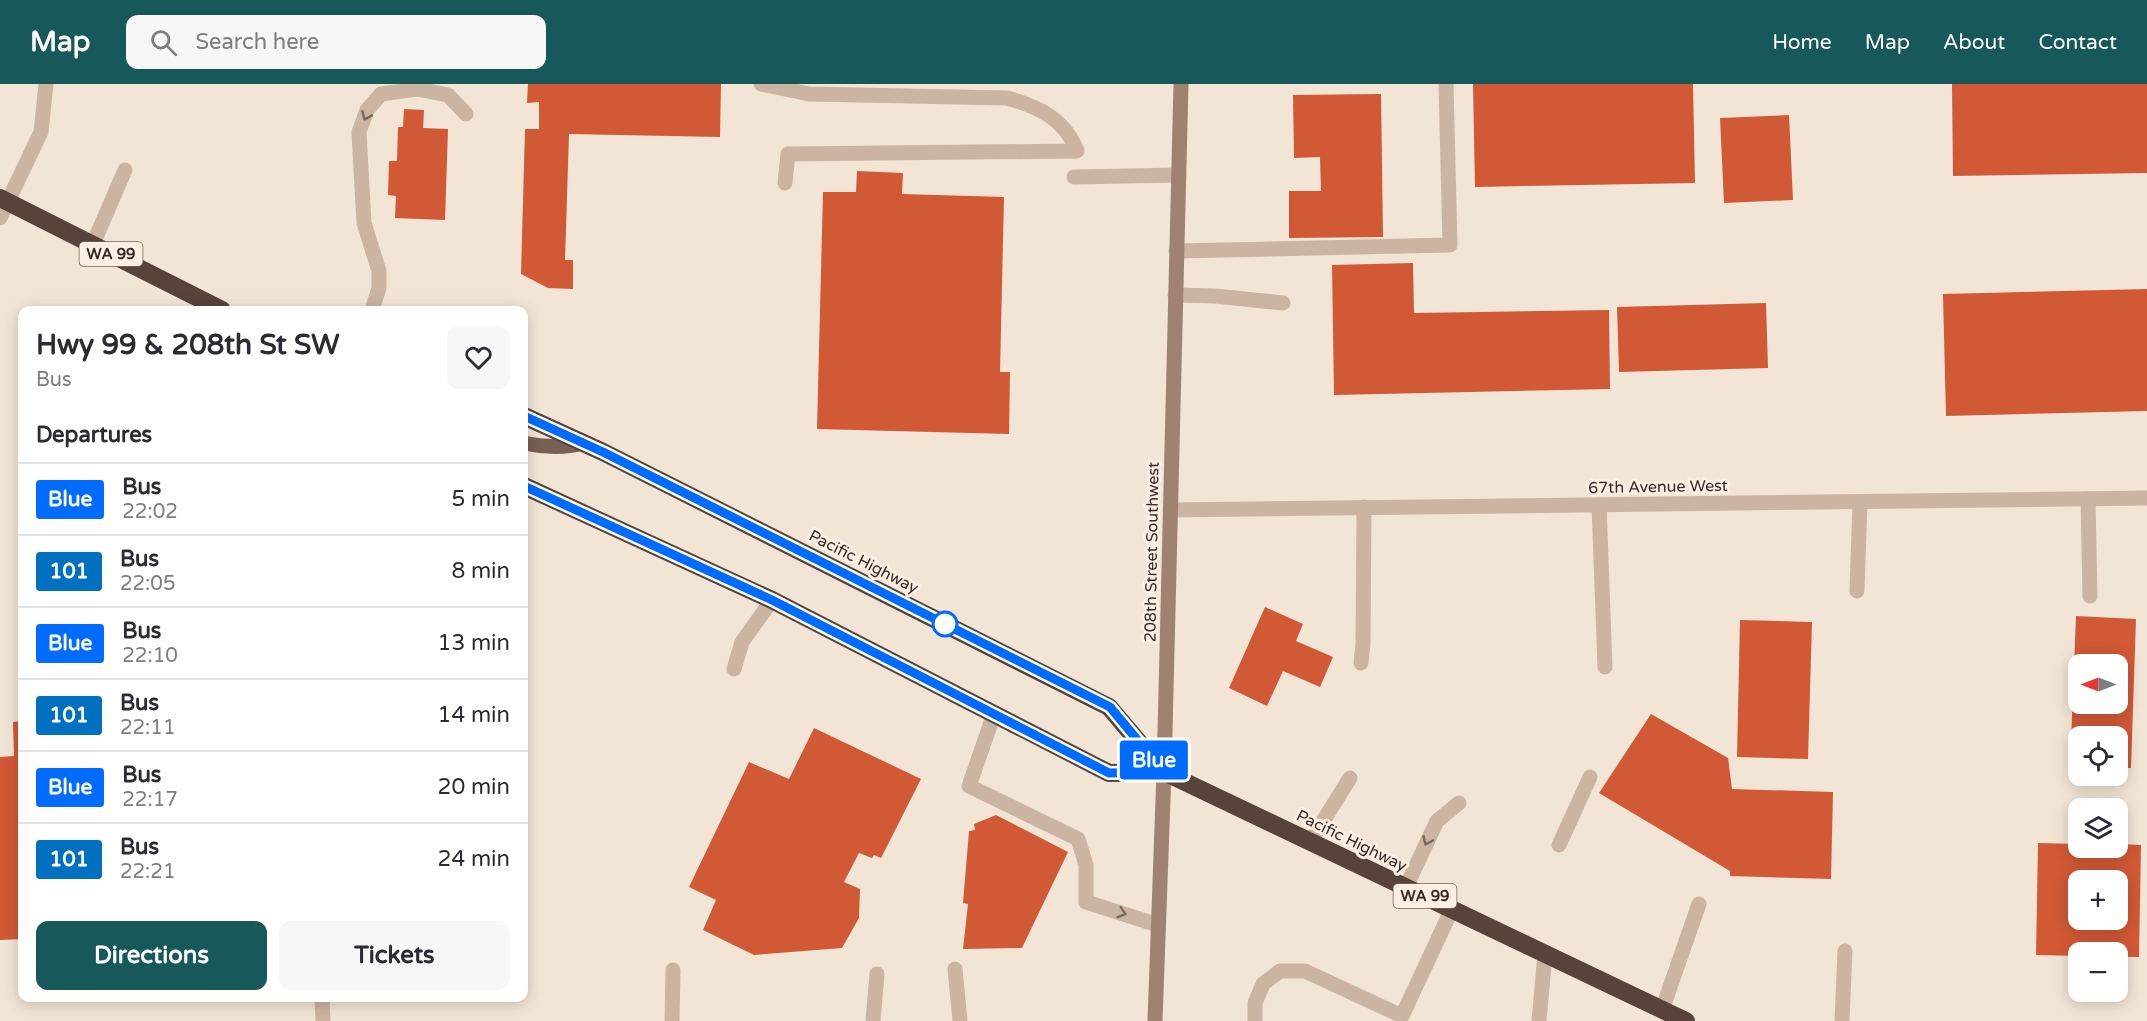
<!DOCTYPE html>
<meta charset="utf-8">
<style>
body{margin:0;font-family:"Varela Round",sans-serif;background:#f7f7f7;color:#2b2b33;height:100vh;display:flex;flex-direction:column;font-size:22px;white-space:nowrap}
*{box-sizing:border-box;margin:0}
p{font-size:20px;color:#7c7c81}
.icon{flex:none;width:33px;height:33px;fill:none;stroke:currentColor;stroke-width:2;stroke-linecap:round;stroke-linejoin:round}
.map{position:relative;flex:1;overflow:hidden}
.panel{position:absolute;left:18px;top:222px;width:510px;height:696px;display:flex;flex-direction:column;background:#fff;border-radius:12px;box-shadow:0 3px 15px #0003}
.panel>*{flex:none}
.badge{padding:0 12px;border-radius:4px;font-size:21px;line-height:39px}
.needle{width:39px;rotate:270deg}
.controls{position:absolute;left:2068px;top:570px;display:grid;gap:12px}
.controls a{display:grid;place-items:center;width:60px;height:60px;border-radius:12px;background:#fff;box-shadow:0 3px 15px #0003;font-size:30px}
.map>.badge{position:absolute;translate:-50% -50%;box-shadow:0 0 0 3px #fff}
h2{padding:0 18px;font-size:22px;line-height:54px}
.round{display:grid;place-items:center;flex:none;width:63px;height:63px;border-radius:12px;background:#f7f7f7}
.head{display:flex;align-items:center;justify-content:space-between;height:102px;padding:0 18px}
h1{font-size:28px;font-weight:700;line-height:45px}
.action{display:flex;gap:12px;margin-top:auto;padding:12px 18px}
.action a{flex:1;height:69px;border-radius:12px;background:#17585b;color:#fff;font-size:24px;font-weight:700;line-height:69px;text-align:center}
.action a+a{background:#f7f7f7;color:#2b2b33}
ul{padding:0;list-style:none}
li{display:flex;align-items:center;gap:18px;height:72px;padding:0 18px;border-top:2px solid #e1e1e2}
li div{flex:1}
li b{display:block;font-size:22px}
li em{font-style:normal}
li .badge{min-width:66px;font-weight:700;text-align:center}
header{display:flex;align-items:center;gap:36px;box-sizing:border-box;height:84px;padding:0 30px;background:#17585b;color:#fff}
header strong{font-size:28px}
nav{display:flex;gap:33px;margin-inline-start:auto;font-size:21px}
.search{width:420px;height:54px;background:#f7f7f7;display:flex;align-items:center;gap:15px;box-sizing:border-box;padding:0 21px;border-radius:12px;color:#7c7c81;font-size:22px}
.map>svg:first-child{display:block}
</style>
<header>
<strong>Map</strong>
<div class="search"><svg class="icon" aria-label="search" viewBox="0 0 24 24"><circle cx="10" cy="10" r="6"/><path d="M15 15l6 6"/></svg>Search here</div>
<nav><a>Home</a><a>Map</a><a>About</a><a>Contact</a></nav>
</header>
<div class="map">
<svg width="2147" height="937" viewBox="0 0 2147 937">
<rect width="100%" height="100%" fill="#f3e5d6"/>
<!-- building -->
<g fill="#d25936" fill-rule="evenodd">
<path d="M528 0H721L720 53 569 50 565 176H573V205L548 204 521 190 525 45H539V18L527 19Z"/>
<path d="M1473 0H1693L1695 99 1475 103Z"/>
<path d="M1952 0H2147V89L1953 92Z"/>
<path d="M1381 10 1383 153 1289 154V107H1321L1320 73 1294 74 1293 11Z"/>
<path d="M404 25 424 26 423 44 448 45 445 136 395 134 396 112 388 111 389 77H397L398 43H403Z"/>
<path d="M1789 31 1793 116 1724 119 1720 34Z"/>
<path d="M857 87 903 89 902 110 1004 113 1000 288H1010L1009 350 817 345 823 108H856Z"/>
<path d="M1413 179 1414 229 1609 226 1610 305 1334 311 1332 181Z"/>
<path d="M2147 205V327L1946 332 1943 210Z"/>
<path d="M1766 219 1768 284 1619 288 1617 223Z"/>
<path d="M1265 523 1303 540 1296 557 1333 573 1320 603 1283 587 1267 622 1229 604Z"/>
<path d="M2076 532 2136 535 2131 684H2118V652H2079V682H2070ZM2079 580H2118V620H2079Z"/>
<path d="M1740 536 1812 538 1808 675 1737 673Z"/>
<path d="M1651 630 1728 674 1732 705 1833 708 1831 795 1730 792V787L1599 709Z"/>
<path d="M22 637V855L0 856V673L14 672 13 638Z"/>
<path d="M814 644 921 695 881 774 874 771 872 774 859 769 844 798 860 805 859 834 842 864 754 871 703 846 716 816 689 803 749 678 789 695Z"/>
<path d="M996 731 1068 768 1022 864 963 865 968 820 963 819 969 747 975 746 974 740Z"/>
<path d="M2038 759 2079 760V764H2118V760L2141 761 2139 873H2118V868H2079V872L2036 871ZM2079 796H2118V836H2079Z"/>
</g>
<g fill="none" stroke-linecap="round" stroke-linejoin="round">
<!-- lane -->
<g stroke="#ccb4a2" stroke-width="15">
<path d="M761 0 809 10 1007 14C1039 23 1065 35 1077 67L788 70 785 99"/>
<path d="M1074 93 1179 91"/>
<path d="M0 134 41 48 46 0"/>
<path d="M93 160 125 86"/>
<path d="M1176 167 1450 161 1446 0"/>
<path d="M1175 211 1215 212 1283 219"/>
<path d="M372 226 379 204V187L364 139 359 48 367 26 381 10 417 5 448 11 466 30"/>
<path d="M2088 415 2090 512"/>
<path d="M1599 421 1605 583"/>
<path d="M1857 507 1860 418"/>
<path d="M1361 579 1363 560 1364 423"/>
<path d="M734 585 742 558 772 516"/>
<path d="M994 630 969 702 1078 755 1086 781V818L1158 841"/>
<path d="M1310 758 1350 694"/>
<path d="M1559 761 1590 693"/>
<path d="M1406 803 1437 737 1459 719"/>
<path d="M955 885 960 937"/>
<path d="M322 914 323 937"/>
<path d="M1662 926 1699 820"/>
<path d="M672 937 673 886"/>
<path d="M873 937 877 890"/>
<path d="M1255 937V919L1263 900 1280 887H1305L1402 932 1452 825"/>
<path d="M1539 937 1545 870"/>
<path d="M1842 937 1845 867"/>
</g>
<!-- street -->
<path stroke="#ccb4a2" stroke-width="15" d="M1170 426 2147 414"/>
<!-- secondary -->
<path stroke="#a08273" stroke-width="15" d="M1155 937 1164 688 1181 0"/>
<!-- primary -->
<path stroke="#796054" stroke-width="15" d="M524 359C543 363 564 364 584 359"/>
<!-- highway -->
<g stroke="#58433b" stroke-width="18">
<path d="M0 114 222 226"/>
<path d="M524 332 603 368 1109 623 1164 688 1686 937"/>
<path d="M524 402 772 516 1109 689 1164 688"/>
</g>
</g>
<!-- one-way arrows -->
<defs><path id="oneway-chevron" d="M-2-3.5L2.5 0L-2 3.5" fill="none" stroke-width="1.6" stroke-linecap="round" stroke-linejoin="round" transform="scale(1.5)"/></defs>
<g stroke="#7a685d">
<use href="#oneway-chevron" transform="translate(366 32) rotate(114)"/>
<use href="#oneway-chevron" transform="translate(1427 757) rotate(115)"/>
<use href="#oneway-chevron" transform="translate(1122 829) rotate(17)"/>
</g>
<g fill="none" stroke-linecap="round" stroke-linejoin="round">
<!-- line casing -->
<g stroke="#fff" stroke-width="14">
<path id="line" d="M524 332 603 368 1110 623 1164 688 1109 689 772 516 524 402"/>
</g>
<!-- line -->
<use href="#line" stroke="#006cff" stroke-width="9"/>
</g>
<!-- markers -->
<circle fill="#fff" stroke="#006cff" stroke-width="3" cx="945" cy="540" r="12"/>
<g text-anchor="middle" stroke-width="6" stroke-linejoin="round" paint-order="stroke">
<!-- shield labels -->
<g fill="#fbefe3" stroke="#71655e" stroke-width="1.5">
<rect x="79.5" y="158" width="63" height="24" rx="4.5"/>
<rect x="1393.5" y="800" width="63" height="24" rx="4.5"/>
</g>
<g font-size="15" font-weight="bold" fill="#362a25">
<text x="111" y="175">WA 99</text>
<text x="1425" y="817">WA 99</text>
</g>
<!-- street labels -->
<g font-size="16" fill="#362a25" stroke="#fbefe3">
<text transform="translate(1658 402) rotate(-1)" y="6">67th Avenue West</text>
<text transform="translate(1151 468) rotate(-89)" y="6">208th Street Southwest</text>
<text transform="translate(864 477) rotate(27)" y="6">Pacific Highway</text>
<text transform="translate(1352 756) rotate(26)" y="6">Pacific Highway</text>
</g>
</g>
</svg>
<div class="controls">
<a><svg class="needle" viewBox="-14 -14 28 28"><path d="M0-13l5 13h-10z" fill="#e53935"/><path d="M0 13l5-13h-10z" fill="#7c7c81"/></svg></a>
<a><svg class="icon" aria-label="locate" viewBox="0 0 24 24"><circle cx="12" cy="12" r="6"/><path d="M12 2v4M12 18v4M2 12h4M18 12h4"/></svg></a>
<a><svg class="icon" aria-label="layers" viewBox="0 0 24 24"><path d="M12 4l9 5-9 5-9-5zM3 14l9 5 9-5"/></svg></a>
<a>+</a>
<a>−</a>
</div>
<b class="badge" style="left:1154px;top:676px;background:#006cff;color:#fff">Blue</b>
<section class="panel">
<div class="head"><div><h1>Hwy 99 &amp; 208th St SW</h1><p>Bus</p></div><a class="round"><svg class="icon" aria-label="heart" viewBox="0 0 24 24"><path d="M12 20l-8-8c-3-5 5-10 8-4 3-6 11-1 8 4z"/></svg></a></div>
<h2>Departures</h2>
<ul>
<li><span class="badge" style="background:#006cff;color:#fff">Blue</span><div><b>Bus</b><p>22:02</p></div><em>5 min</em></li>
<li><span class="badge" style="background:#0070c0;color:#fff">101</span><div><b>Bus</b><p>22:05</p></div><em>8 min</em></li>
<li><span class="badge" style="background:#006cff;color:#fff">Blue</span><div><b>Bus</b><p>22:10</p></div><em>13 min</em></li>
<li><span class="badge" style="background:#0070c0;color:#fff">101</span><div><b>Bus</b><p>22:11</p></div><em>14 min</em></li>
<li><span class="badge" style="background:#006cff;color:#fff">Blue</span><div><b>Bus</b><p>22:17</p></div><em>20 min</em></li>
<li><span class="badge" style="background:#0070c0;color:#fff">101</span><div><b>Bus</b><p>22:21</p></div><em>24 min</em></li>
</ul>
<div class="action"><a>Directions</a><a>Tickets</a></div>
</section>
</div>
